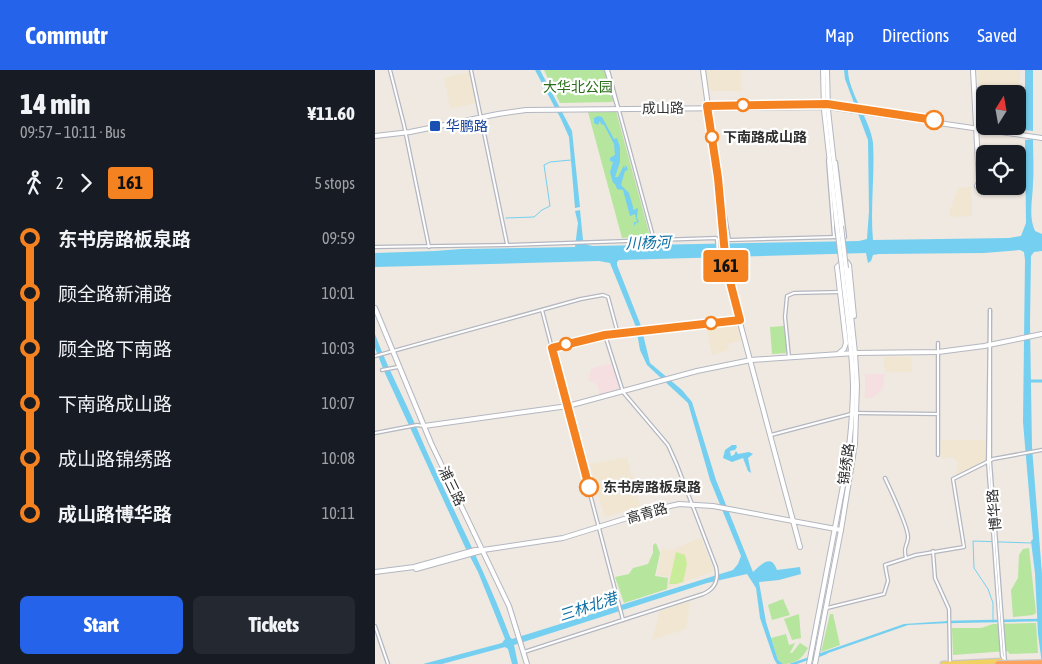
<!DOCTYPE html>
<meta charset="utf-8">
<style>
body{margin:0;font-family:"Asap Condensed","Noto Sans SC",sans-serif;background:#242831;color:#f1f3f6;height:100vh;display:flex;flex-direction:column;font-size:19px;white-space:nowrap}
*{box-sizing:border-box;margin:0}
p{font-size:16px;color:#9ea1a6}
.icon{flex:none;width:28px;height:28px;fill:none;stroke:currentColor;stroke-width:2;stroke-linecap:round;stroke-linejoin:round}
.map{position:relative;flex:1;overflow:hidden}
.sheet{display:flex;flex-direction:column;background:#171b24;width:375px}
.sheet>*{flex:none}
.badge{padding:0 10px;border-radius:4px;font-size:18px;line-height:32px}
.needle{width:32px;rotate:11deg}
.tools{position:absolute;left:601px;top:15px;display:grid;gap:10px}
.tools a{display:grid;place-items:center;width:50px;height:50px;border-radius:8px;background:#171b24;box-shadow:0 1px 4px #0004;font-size:25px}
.map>.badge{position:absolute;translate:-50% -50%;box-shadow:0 0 0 2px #fff}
.legs{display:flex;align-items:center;gap:8px;height:55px;padding:0 20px;font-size:16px}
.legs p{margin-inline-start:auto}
.head{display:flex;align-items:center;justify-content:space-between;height:85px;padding:0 20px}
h1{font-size:28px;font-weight:800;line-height:38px}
.action{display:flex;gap:10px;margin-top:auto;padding:10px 20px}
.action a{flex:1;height:58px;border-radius:8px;background:#2563eb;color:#fff;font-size:20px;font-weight:800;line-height:58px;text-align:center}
.action a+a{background:#242831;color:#f1f3f6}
ul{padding:0 20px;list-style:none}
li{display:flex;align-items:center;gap:18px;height:55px;font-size:19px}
li i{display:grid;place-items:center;width:8px;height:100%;margin:0 6px;background:currentColor}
li i::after{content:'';width:12px;height:12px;margin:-6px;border:4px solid;border-radius:50%;background:#171b24}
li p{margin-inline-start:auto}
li:first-child i{background:linear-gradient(#0000 50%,currentColor 0)}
li:last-child i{background:linear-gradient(currentColor 50%,#0000 0)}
header{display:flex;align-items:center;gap:30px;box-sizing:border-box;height:70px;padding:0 25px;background:#2563eb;color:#fff}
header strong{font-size:24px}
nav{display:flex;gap:28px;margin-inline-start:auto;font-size:18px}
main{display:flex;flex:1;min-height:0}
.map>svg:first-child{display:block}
</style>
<header>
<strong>Commutr</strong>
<nav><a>Map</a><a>Directions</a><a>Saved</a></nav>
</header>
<main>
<section class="sheet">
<div class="head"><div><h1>14 min</h1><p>09:57 – 10:11 · Bus</p></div><b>¥11.60</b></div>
<div class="legs"><svg class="icon" aria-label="walk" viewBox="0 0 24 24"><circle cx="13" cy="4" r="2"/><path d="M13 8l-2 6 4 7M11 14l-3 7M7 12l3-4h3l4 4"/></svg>2<svg class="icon" aria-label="forward" viewBox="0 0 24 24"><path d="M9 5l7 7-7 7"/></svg><b class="badge" style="background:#f58220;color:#111">161</b><p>5 stops</p></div>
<ul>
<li><i style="color:#f58220"></i><b>东书房路板泉路</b><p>09:59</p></li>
<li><i style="color:#f58220"></i><span>顾全路新浦路</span><p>10:01</p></li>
<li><i style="color:#f58220"></i><span>顾全路下南路</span><p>10:03</p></li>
<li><i style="color:#f58220"></i><span>下南路成山路</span><p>10:07</p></li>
<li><i style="color:#f58220"></i><span>成山路锦绣路</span><p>10:08</p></li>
<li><i style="color:#f58220"></i><b>成山路博华路</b><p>10:11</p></li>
</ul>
<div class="action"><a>Start</a><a>Tickets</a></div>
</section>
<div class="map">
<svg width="667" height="594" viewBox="0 0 667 594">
<rect width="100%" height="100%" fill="#efe9e1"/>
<!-- education -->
<g fill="#f0e6d1">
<path d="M330 0H366V21H334Z"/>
<path d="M603 0H645V26H643L642 24H610V27H604Z"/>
<path d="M95 2 101 33 76 39 69 8Z"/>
<path d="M596 117 597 146 575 147V140L583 118Z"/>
<path d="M362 252 364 254 368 270 353 274 354 280 337 285 331 256Z"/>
<path d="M509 287H536L537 302H510Z"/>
<path d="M566 370H611V390L583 405 581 403 583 392 578 387 567 389Z"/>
<path d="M252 387 256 404 220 412 215 394Z"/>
<path d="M257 404 265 436 230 447 220 413Z"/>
<path d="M326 467 339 501 293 518 294 507 282 505 287 479 297 480Z"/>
<path d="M315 531 311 559 277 570 285 541Z"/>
</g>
<!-- medical -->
<g fill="#f5dfe0">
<path d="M238 293 244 318 241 321 225 325 223 316 213 309 217 298Z"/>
<path d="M490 304H510L508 318 505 322 497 328H490Z"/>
</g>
<!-- green -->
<g fill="#b6e59e">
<path d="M169 0H229L238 30 237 32 185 33Z"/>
<path d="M241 41 275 166 247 168 213 42Z"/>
<path d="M409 256 412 283 397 284 395 257Z"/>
<path d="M281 473 285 483 280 506 293 508 292 519 249 533 240 507 254 504 258 498 273 494 278 483V475Z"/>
<path d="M654 478 661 543 658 545 638 547 636 520 643 508 644 485 648 479Z"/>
<path d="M408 529 415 545 397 550 393 535Z"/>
<path d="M424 544 426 568 417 570 409 549Z"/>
<path d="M455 544H458L465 575 446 582Z"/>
<path d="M661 553 663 583 635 584 632 581 578 585 577 558H606L618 554Z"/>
<path d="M411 564 414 575 420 573 415 583H417L425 573 433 578C427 589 420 594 408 594L403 590 396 568Z"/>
</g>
<!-- pitch -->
<path fill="#c9ec9a" d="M301 482 310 485 312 494 308 512 301 514H294Z"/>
<!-- water -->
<g fill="#75cff0">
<path d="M160 0H165L197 61 205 137 200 138 194 67 186 49Z"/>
<path d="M469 0H473C473 22 496 51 498 73 500 105 495 138 498 170L634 168 646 166 651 153 650 70 658 69C658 83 659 98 658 113 658 128 653 146 660 161L667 164V181L659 182 656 186 655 253 657 377 667 504V594L663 564 660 503 656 471 658 469 648 352 650 190 649 182 645 180 609 183 504 184 498 185 496 191 493 193 491 183 244 190 242 192V195L266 256 275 293 307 320 317 332 341 410 378 502C386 495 396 483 402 500L425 497 426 504 404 510 384 512 391 552 403 590 408 594H402L399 589 385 548 381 518 372 504 332 513 139 575 143 594H137L133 579 130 577 67 594H48L127 573 130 569 103 502 90 477 9 301 0 278V264C12 297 29 328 43 361 72 430 109 496 135 567L137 569 358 500 363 494 366 486 335 410 313 333 272 295 265 280 261 257 235 193 224 191 0 197V183L60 181 86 179 200 177 203 153 200 141 205 140 208 170 210 174 217 176 484 171 492 169 494 141 493 70 470 9Z"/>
<path d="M650 0H658V61L650 60Z"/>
<path d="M223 46 227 47 239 69 242 68 245 77V92L240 107H243L249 95 250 99 251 95 253 100 250 101 246 115 254 123 258 137V140L263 138 262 148 264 152 261 153 252 167 259 156V152H262L260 144 255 146 248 120 242 119 240 114 238 113 235 102 238 92 235 91V88L240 85 239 74 229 55 226 54 225 51 223 55 219 53V48Z"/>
<path d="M357 375H361L362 377 360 380 355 381 356 386 359 385 361 381 363 384 374 382 378 384 373 388 376 403 373 401 368 388 357 392 348 388 350 380Z"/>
<path d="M574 551 575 553 533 555 422 594H414L529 554Z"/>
</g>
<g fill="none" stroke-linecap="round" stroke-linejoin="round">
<!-- stream -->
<g stroke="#75cff0" stroke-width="1">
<path d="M131 148 159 147 167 140 175 136 169 95 175 92 196 90"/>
<path d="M618 552V533L613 519 599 498 598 471 656 473"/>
</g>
<!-- canal -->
<g stroke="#75cff0" stroke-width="2.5">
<path d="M572 552 665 550"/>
<path d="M435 589 451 583"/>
</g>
<!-- river -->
<path stroke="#75cff0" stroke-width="3" d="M654 311H667"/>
<!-- street casing -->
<g stroke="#b4b7c1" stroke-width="4.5">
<g id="street">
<path d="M15 0 29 55 54 177"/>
<path d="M96 0 132 174"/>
<path d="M231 0 243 39"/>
<path d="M233 0 279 170"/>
<path d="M453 90 459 167"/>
<path d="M461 92 470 167H467"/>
<path d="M345 116 354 170 462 167"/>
<path d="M0 177 132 175 341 168 342 169 343 190"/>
<path d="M167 240 248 550"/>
<path d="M615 240 613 392 627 586 630 591"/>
<path d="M615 240V391L630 591"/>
<path d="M177 278 230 265 363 250"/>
<path d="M0 286 206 229 228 225 233 227 243 264"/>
<path d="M414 287 410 247 412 226 419 223 465 222"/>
<path d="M7 300 23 297"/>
<path d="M480 343 563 344"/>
<path d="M0 363 42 355 49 356"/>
<path d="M396 365 476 344"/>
<path d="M563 385V273"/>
<path d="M510 408C515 419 534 458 533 468 532 477 528 476 531 488"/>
<path d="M558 481 560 508 574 539 575 593"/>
<path d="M452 538 509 524 513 511 510 495 541 485 589 477 578 409 618 389 667 380"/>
<path d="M0 556 13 594"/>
<path d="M149 582 328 524C340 519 344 510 341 497L302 395 293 375 248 322 230 265"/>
</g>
</g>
<!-- secondary casing -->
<g stroke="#b4b7c1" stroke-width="6">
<g id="secondary">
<path d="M328 0 343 108 352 204 425 477"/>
<path d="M448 0 449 40 462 156"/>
<path d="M452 0 453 40 466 156"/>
<path d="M598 0 604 112 602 116"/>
<path d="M0 66 35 62 123 44 151 40 453 37 667 68"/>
<path d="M0 238 56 373 134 536 152 594"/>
<path d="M464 283 469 279 471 273 462 197 467 192H472L474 195 479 246"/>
<path d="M49 356 193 336 322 301 376 290 480 283 563 282 609 276 667 264"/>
<path d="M41 499 106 481"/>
<path d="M0 502 39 497 100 480H108L188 468 278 440 304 434 338 436 466 460"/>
<path d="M434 594 471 400C475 372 478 343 478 315 477 276 471 237 467 198"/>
<path d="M440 594 466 460 480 374 482 315 480 283 471 198"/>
</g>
</g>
<!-- primary casing -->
<g stroke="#c9c9c9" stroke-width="7">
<path id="primary" d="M568 594 627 591"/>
</g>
<!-- street -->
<use href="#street" stroke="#fff" stroke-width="2"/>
<!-- secondary -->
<use href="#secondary" stroke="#fff" stroke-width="4"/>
<!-- primary -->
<use href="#primary" stroke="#f2d163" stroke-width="4.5"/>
<!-- secondary-bridge casing -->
<g stroke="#b4b7c1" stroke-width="6" stroke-linecap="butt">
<g id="secondary-bridge">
<path d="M462 156 467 198"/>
<path d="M466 156 471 198"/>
</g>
</g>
<!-- highway-bridge casing -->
<g stroke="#c9c9c9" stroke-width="8" stroke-linecap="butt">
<path id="highway-bridge" d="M623 594 667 593"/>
</g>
<!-- secondary-bridge -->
<use href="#secondary-bridge" stroke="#fff" stroke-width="4"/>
<!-- highway-bridge -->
<use href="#highway-bridge" stroke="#ffa35c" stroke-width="5.5"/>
</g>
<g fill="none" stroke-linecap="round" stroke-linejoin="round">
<!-- line-1 casing -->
<g stroke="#fff" stroke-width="11">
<path id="line-1" d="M214 417 177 278 230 265 365 250 351 196 343 108 332 36 452 34 559 50"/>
</g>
<!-- line-1 -->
<use href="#line-1" stroke="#f58220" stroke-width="8"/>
</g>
<!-- markers -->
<g fill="#fff" stroke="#f58220" stroke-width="2.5">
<circle cx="368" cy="35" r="6"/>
<circle cx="559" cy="50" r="9"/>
<circle cx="337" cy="67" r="6"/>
<circle cx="336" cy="253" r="6"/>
<circle cx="191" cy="274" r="6"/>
<circle cx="214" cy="417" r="9"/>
</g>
<rect fill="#1a4fb4" stroke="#fff" stroke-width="2" x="54" y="50" width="12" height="12" rx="2.5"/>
<g text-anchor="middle" stroke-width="4.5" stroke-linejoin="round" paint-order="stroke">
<!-- park labels -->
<g font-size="14" fill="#2c6e1b" stroke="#fff">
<text x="203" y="22">大华北公园</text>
</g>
<!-- street labels -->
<g font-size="14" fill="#2e2e2e" stroke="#fff">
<text transform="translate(288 38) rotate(-1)" y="5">成山路</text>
<text transform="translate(471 394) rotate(-82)" y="5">锦绣路</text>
<text transform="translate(77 416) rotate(64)" y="5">浦三路</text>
<text transform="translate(619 440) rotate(-95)" y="5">博华路</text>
<text transform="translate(272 443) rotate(-16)" y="5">高青路</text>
</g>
<!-- transit labels -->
<g font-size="14" fill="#164399" stroke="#fff" text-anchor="start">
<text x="71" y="61">华鹏路</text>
</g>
<!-- stop labels -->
<g font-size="14" font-weight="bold" fill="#2e2e2e" stroke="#fff" text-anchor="start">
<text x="348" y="72">下南路成山路</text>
<text x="228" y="422">东书房路板泉路</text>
</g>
<!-- water labels -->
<g font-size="15" font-style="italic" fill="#0d6fa3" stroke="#fff">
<text transform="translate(273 173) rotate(-2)" y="5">川杨河</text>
<text transform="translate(213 537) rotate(-18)" y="5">三林北港</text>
</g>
</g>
</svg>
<div class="tools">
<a><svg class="needle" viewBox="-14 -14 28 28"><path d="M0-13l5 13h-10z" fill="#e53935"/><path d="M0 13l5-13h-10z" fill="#9ea1a6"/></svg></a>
<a><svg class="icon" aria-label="locate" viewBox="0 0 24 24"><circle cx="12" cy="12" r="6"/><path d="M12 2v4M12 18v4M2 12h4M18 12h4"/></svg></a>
</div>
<b class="badge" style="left:351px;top:196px;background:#f58220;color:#111">161</b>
</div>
</main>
